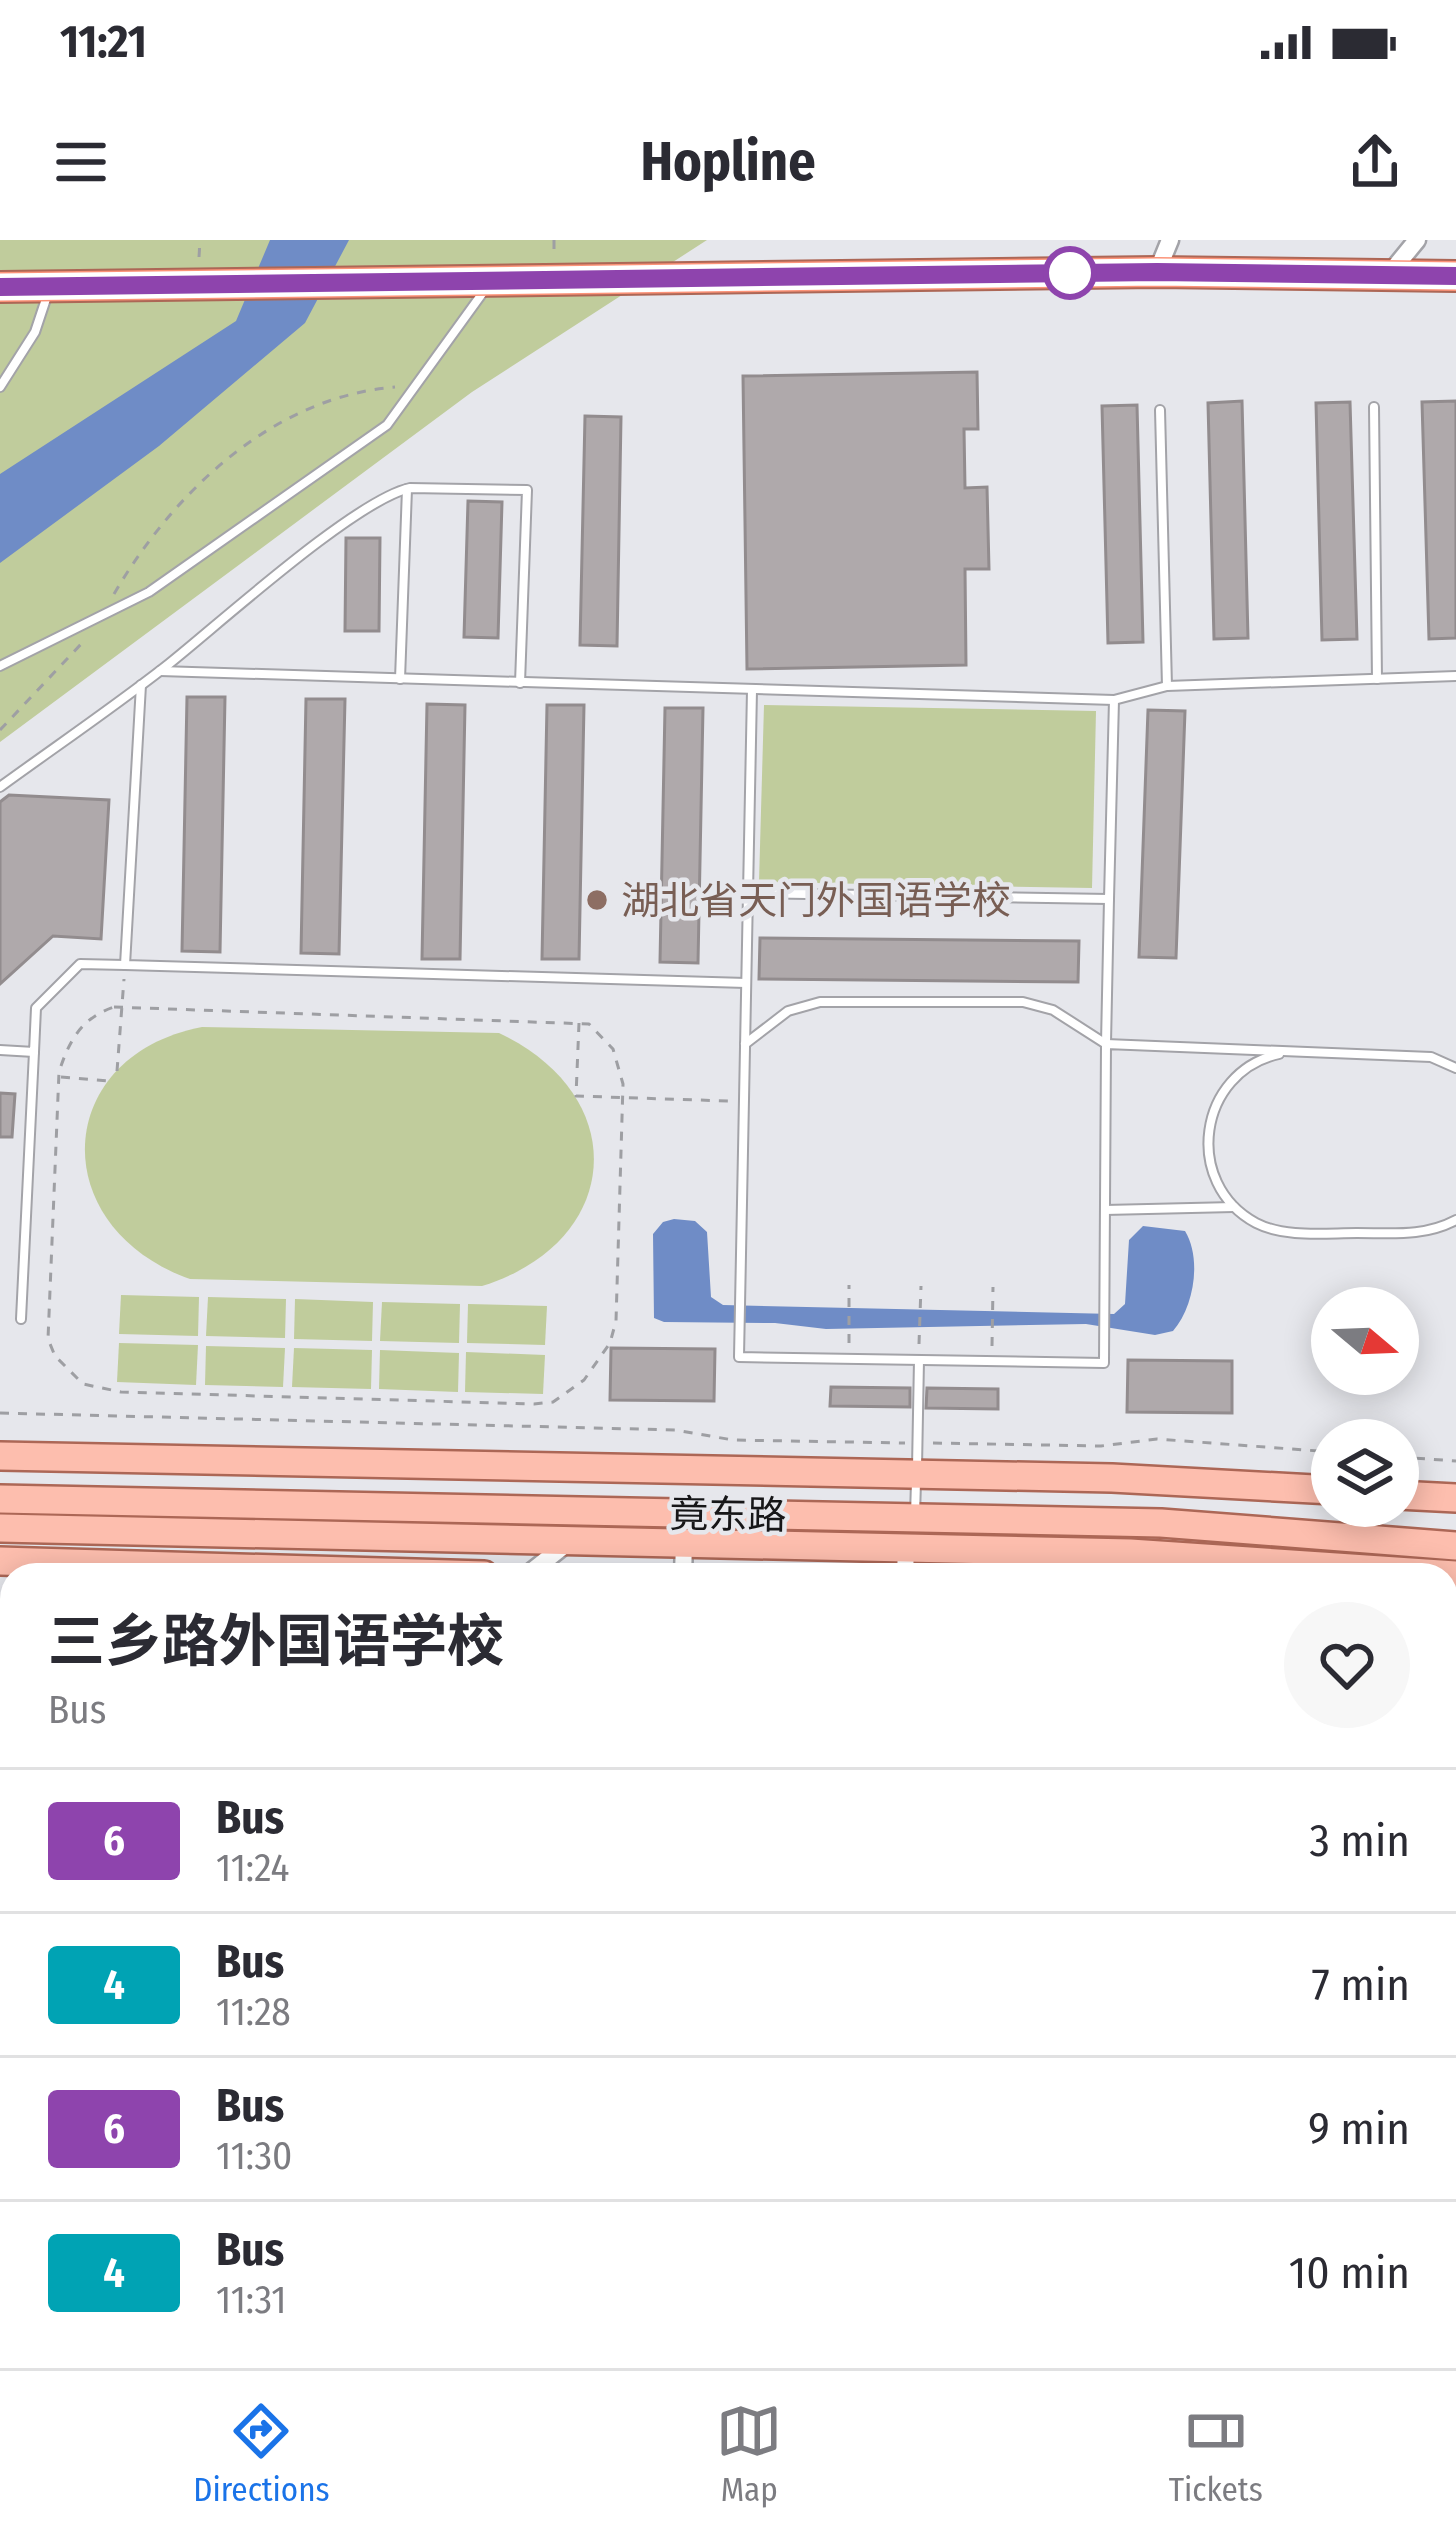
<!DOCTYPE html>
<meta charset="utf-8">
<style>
body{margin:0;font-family:"Fira Sans Condensed","Noto Sans SC",sans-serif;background:#f7f7f7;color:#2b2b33;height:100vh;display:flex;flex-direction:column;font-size:45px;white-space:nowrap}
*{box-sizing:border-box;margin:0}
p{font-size:39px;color:#7c7c81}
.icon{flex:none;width:66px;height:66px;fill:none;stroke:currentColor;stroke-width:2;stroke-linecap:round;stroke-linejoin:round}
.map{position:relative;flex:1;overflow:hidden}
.panel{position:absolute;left:0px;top:1323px;width:1458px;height:807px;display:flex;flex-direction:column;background:#fff;border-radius:36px 36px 0 0;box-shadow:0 6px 30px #0003}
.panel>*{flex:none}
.badge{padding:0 24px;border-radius:9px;font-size:42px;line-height:78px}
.needle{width:78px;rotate:109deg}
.buttons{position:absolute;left:1311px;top:1047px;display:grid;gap:24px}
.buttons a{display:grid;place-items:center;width:108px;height:108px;border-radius:50%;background:#fff;box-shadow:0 6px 30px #0003;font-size:60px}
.map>.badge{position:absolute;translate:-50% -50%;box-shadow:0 0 0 6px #fff}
.round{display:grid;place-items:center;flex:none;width:126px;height:126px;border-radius:63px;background:#f7f7f7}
.headline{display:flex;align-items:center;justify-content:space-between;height:204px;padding:0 48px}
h1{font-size:57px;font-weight:700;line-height:90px}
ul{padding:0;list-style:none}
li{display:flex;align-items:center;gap:36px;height:144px;padding:0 48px;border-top:3px solid #e1e1e2}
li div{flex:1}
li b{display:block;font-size:45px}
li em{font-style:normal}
li .badge{min-width:132px;font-weight:700;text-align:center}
.status{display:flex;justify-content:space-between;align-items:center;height:84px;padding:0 60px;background:#fff;direction:ltr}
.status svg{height:33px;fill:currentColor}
header{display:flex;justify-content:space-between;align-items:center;height:156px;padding:0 48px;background:#fff;font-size:54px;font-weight:700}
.menu{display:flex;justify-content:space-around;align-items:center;height:168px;border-top:3px solid #e1e1e2;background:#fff;font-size:33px;color:#7c7c81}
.menu a{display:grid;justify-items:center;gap:6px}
.menu .selected{color:#1a73e8}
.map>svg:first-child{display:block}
</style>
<div class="status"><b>11:21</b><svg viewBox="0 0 49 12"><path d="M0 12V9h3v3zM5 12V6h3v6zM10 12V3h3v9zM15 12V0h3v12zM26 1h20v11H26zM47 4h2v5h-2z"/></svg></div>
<header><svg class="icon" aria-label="menu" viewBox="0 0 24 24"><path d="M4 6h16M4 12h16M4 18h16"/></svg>Hopline<svg class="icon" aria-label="share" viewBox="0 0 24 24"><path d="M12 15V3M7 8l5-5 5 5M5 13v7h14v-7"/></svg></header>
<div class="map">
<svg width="1456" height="2128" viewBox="0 0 1456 2128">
<rect width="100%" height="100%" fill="#e6e7ec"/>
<!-- green -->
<g fill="#c0cc9c">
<path d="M0 0H707L472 152 0 502Z"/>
<path d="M764 465 1096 471 1092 648 759 642Z"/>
<path d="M202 787 499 793C633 856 623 1002 482 1046L190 1039C45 988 51 816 202 787Z"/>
<path d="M121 1055 199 1057 198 1096 119 1094Z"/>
<path d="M208 1057 286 1059 285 1098 206 1096Z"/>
<path d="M295 1059 373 1062 372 1101 294 1099Z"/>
<path d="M382 1062 460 1064 459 1103 380 1101Z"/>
<path d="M468 1064 547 1066 545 1105 467 1103Z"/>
<path d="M119 1103 198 1105 196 1145 117 1142Z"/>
<path d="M206 1106 285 1108 283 1147 205 1145Z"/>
<path d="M294 1108 372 1110 371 1149 292 1147Z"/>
<path d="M380 1110 459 1113 458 1152 379 1149Z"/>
<path d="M466 1112 545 1115 543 1154 465 1152Z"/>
</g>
<!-- water -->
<g fill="#6f8cc6">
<path d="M270 0H349L305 83 159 206 0 323V234L236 81Z"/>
<path d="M674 979 695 981 707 992 711 1057 723 1065 1114 1074 1125 1064 1129 1000 1143 986 1185 991C1202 1019 1194 1067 1173 1091L1155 1095 1086 1084 826 1089 775 1083 664 1082 654 1078 653 994 663 982Z"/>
</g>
<!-- building -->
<g fill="#afa9ab" stroke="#928c8e" stroke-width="3">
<path d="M977 132 978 189H964L965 248 987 247 989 329H965L966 425 747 429 743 136Z"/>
<path d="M1242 161 1248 398 1214 399 1208 163Z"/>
<path d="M1456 161V398L1429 399 1422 162Z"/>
<path d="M1350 162 1357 399 1322 400 1316 163Z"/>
<path d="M1137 165 1143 402 1108 403 1102 166Z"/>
<path d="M585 176 621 177 617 406 580 405Z"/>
<path d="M468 261 502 262 498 398 464 397Z"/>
<path d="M346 298H380L379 391H345Z"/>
<path d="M187 457H225L220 712 182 711Z"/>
<path d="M306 459H345L339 714 301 713Z"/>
<path d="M427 464 465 465 460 719H422Z"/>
<path d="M547 465H584L579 719H542Z"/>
<path d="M665 468H703L698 723 660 722Z"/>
<path d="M1148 470 1185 471 1176 718 1139 717Z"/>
<path d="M9 555 109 560 101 699 53 696 0 744V562Z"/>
<path d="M760 698 1079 701 1078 742 759 739Z"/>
<path d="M0 853 15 854 12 897H0Z"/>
<path d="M611 1108 715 1109 714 1161 610 1160Z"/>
<path d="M1128 1120 1232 1121V1173L1127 1172Z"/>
<path d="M831 1147 910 1148V1167L830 1166Z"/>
<path d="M927 1148 998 1149V1169L926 1168Z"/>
</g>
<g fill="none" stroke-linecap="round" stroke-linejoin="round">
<!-- lane casing -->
<g stroke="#a3a3a8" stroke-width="12">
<g id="lane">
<path d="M0 147 35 92 48 53"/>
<path d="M1374 167 1377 439"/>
<path d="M1160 170 1167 446"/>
<path d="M0 426 149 352 387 185 484 51"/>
<path d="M160 431 1114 460 1167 446 1456 436"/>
<path d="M400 439 407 249"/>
<path d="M141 445 125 725 746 743"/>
<path d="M752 450 748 653 1109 659 1114 460"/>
<path d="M0 547C55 507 111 469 165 427 217 386 355 260 410 248L527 250 520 443"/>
<path d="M748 653 739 1117 1104 1123 1106 804 1431 817 1456 828"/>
<path d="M1106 803 1109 659"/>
<path d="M745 804 788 771 820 762H1023L1053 770 1106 804"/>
<path d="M0 810 34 812 36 768 80 724 125 725"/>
<path d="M1279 814C1198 832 1182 943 1256 983 1285 998 1325 993 1357 993 1392 993 1424 997 1456 980"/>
<path d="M1105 970 1234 967"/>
<path d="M21 1079 34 812"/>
<path d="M917 1227 919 1120"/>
<path d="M915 1275 916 1242"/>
</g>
</g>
<!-- street casing -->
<g stroke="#a3a3a8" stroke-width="21">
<g id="street">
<path d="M1157 32 1170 0"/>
<path d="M1390 33 1417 0"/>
<path d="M527 1335 570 1301"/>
<path d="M683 1335 684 1303"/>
<path d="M905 1335 906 1308"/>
<path d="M1446 1601 1456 1598"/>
<path d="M0 1741 12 1731"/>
<path d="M423 2128 435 2118"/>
</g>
</g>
<!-- primary casing -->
<g stroke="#ac6756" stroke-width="32">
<g id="primary">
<path d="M0 1216 1112 1238 1332 1250"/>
<path d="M1398 1255 1456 1258"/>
<path d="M0 1259 1161 1283 1456 1306"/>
<path d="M0 1288 1130 1313 1456 1335"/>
<path d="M0 1321 484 1335"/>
<path d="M1446 1364 1456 1365"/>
</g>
</g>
<!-- highway casing -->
<g stroke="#ac6756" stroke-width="34">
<path id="highway" d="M0 47 1157 32 1456 36"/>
</g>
<!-- path -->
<g stroke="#9e9fa3" stroke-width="3" stroke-dasharray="9 9" stroke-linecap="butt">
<path d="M554 0V16"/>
<path d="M199 17 200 0"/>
<path d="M114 354C173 253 272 157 395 147"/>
<path d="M0 490 83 402"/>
<path d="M114 767 589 784 613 809 623 844 616 1081 610 1103 584 1140 553 1162 534 1164 121 1152 83 1144 55 1116 48 1099 59 832C69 801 81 778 114 767Z"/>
<path d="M579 783 576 856 728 861"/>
<path d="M117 831 124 739"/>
<path d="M61 837 109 841"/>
<path d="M849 1103V1045"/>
<path d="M919 1104 921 1046"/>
<path d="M992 1106 993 1047"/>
<path d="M0 1173 675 1190 733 1200 905 1203"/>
<path d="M933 1203 1101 1206 1157 1199 1332 1212"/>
<path d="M1398 1217 1456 1221"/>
</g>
<!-- lane -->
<use href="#lane" stroke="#fff" stroke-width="8"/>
<!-- street -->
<use href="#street" stroke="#fff" stroke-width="16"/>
<!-- primary -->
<use href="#primary" stroke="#fdbeae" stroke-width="27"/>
<!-- highway -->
<use href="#highway" stroke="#fc9378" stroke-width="30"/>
</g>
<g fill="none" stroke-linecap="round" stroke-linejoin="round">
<!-- line casing -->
<g stroke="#fff" stroke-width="27">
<path id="line" d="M0 47 1157 32 1456 36"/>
</g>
<!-- line -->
<use href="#line" stroke="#8e44ad" stroke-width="18"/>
</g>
<!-- markers -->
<circle fill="#fff" stroke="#8e44ad" stroke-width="6" cx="1070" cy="33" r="24"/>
<circle fill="#8d6e63" stroke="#e6e7ec" stroke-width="4.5" cx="597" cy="660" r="12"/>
<g text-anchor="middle" stroke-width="9" stroke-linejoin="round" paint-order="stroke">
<!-- education labels -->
<g font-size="39" fill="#785e54" stroke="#e6e7ec" text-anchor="start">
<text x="621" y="674">湖北省天门外国语学校</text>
</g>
<!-- street labels -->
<g font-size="39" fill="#161618" stroke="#e6e7ec">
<text transform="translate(728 1274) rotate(1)" y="14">竟东路</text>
</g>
</g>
</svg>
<div class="buttons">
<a><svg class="needle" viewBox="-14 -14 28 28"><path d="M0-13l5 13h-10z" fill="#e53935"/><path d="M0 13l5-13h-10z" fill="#7c7c81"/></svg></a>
<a><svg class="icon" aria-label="layers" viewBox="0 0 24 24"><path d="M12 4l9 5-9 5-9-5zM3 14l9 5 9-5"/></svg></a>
</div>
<section class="panel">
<div class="headline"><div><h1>三乡路外国语学校</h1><p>Bus</p></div><a class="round"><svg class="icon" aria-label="heart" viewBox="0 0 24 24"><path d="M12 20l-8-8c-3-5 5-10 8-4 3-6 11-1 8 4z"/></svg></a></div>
<ul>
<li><span class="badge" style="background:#8e44ad;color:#fff">6</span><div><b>Bus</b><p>11:24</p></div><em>3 min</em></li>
<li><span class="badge" style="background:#00a3b4;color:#fff">4</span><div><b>Bus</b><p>11:28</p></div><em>7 min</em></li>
<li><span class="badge" style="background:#8e44ad;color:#fff">6</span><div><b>Bus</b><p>11:30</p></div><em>9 min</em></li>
<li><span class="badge" style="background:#00a3b4;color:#fff">4</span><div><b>Bus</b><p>11:31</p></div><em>10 min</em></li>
</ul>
</section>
</div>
<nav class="menu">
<a class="selected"><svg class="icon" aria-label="directions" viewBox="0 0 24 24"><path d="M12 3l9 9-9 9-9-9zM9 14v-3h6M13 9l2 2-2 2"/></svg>Directions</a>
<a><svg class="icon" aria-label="map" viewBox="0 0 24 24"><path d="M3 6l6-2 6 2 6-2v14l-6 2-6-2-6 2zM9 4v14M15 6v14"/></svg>Map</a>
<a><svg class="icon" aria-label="tickets" viewBox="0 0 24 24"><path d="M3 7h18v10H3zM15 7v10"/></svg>Tickets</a>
</nav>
